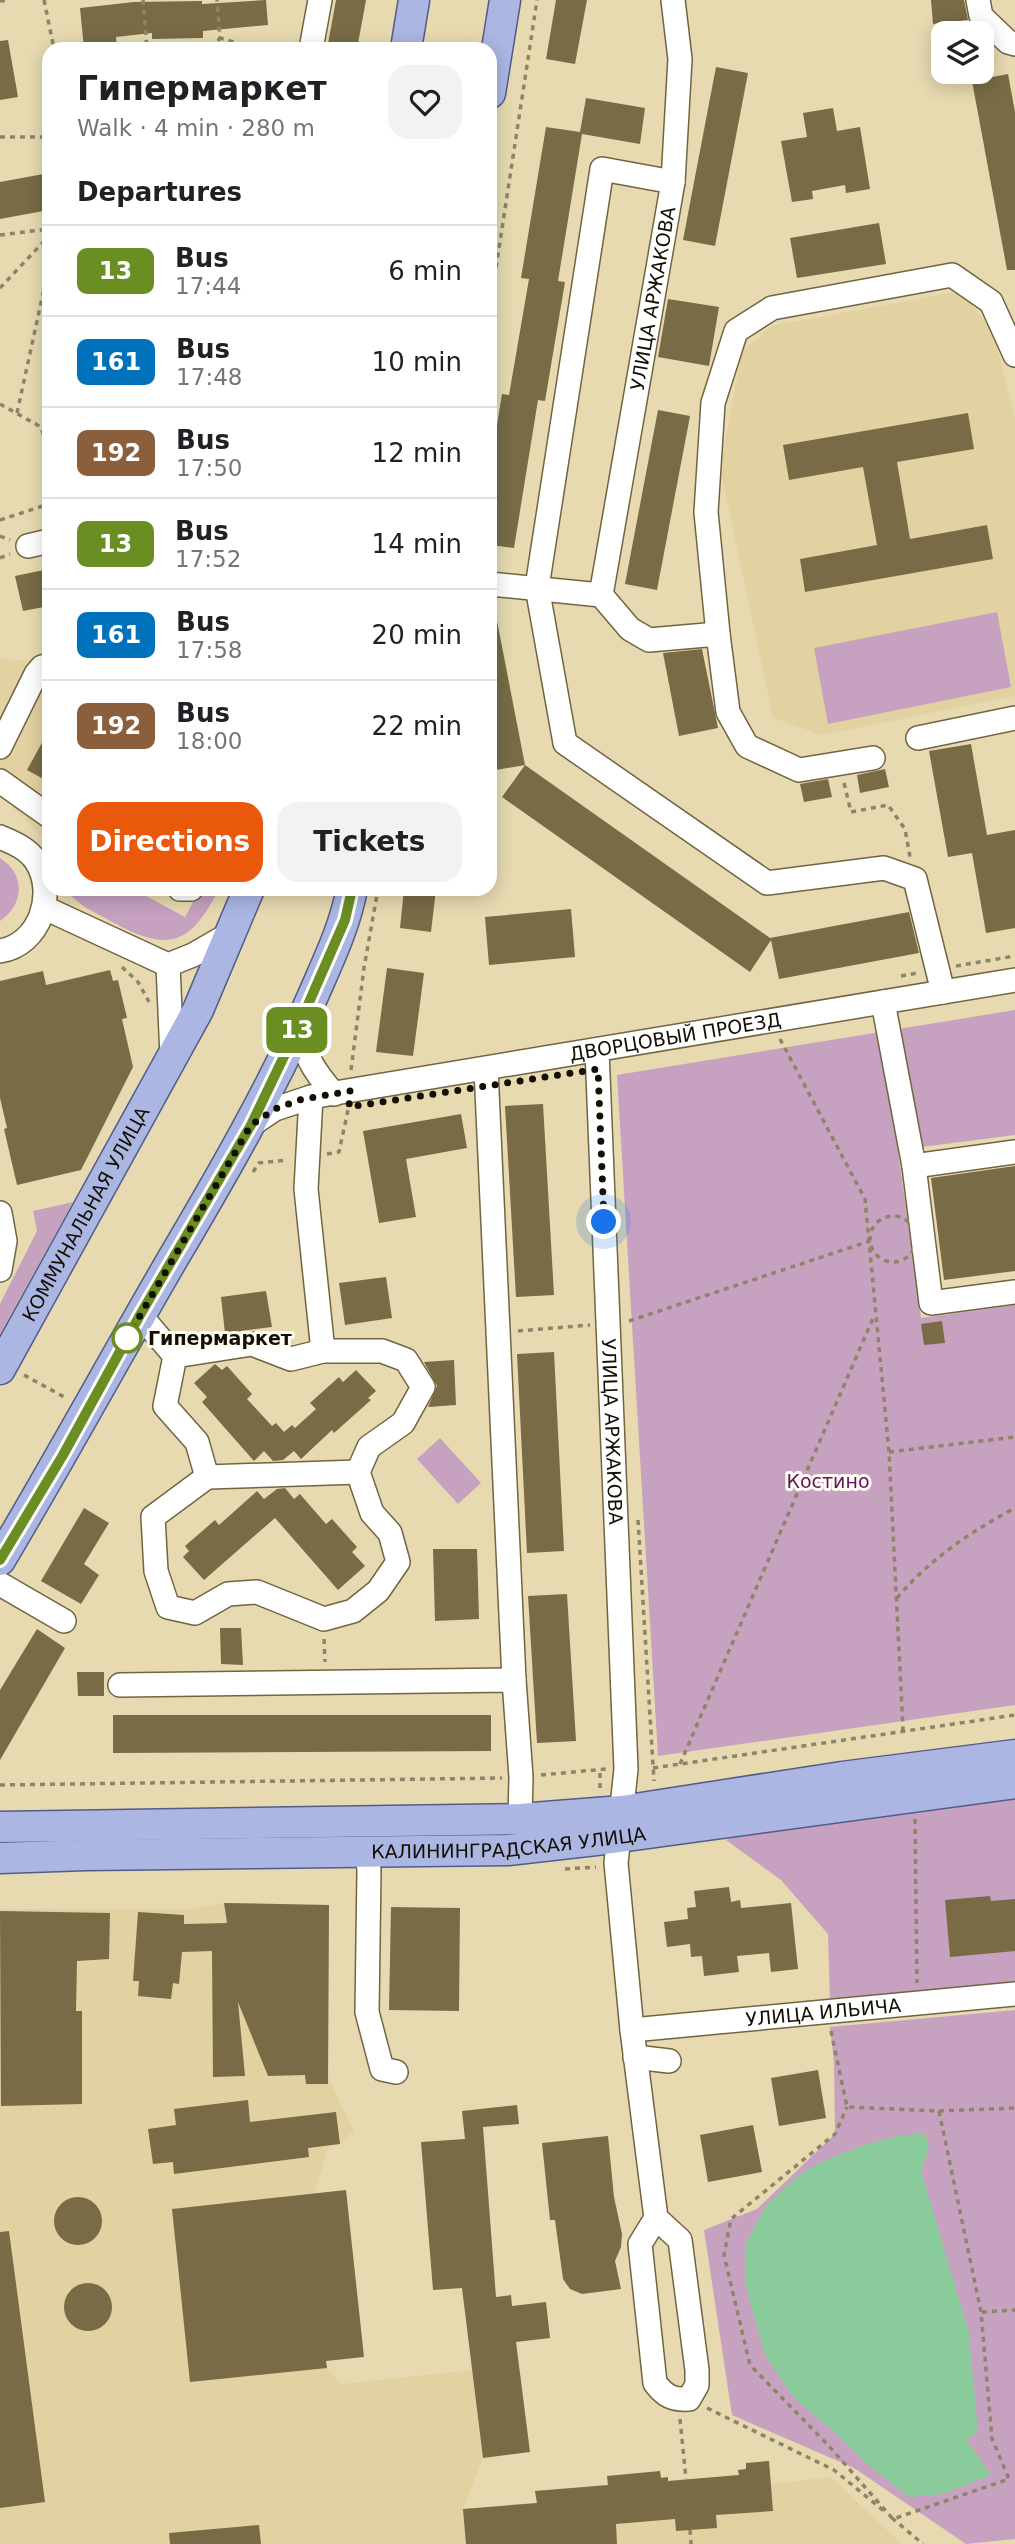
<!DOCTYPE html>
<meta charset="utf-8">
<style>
body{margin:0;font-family:"DejaVu Sans",sans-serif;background:#f2f2f2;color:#202124;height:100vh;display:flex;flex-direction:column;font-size:26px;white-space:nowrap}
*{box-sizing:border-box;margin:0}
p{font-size:23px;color:#757577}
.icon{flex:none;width:38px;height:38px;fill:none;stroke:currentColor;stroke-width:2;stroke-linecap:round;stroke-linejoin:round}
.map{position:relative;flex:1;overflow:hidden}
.sheet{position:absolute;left:42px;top:42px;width:455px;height:854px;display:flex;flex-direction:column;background:#fff;border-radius:21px;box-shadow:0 4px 18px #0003}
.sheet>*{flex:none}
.badge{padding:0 14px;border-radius:10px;font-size:24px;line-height:46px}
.fabs{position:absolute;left:931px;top:21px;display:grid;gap:14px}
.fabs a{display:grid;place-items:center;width:63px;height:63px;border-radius:14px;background:#fff;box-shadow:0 4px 18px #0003;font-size:35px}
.you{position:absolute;width:35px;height:35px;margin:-18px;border:5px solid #fff;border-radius:50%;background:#1a73e8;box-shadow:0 0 0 10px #1a73e833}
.map>.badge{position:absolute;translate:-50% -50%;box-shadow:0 0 0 4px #fff}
h2{padding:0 35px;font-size:26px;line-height:63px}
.round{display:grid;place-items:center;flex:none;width:74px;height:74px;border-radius:21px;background:#f2f2f2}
.summary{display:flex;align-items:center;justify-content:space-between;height:119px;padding:0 35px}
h1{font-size:33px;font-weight:700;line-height:52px}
.button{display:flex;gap:14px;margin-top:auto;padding:14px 35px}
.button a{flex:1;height:80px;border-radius:21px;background:#ea580c;color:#fff;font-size:28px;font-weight:700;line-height:80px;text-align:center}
.button a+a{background:#f2f2f2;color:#202124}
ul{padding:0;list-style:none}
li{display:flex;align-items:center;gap:21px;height:91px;padding:0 35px;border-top:2px solid #e0e0e0}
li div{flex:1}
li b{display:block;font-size:26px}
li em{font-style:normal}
li .badge{min-width:77px;font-weight:700;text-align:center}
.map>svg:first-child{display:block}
</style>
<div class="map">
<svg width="1015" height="2544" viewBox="0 0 1015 2544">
<rect width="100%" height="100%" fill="#e7dab1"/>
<!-- built -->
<g fill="#e2d2a1">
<path d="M961 291 993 332 1015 418V696L822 735 773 718 720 467 742 352 771 326Z"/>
<path d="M0 659 49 661V861L41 836 0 794Z"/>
<path d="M224 1903 329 1905 328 2077 354 2131 340 2144 329 2145 314 2194 172 2209 191 2382 327 2368 342 2384 472 2370 483 2458 463 2509 536 2503 535 2491 607 2485V2476L660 2471 661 2477H668V2481L738 2475V2470L746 2469V2463L769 2461 771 2484 831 2477 902 2544H0V1909H189Z"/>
</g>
<!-- green -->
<g fill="#c6a1c0">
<path d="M997 612 1011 687 828 724 814 648Z"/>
<path d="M0 858C26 874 24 905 0 921Z"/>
<path d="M65 889H133L185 917 200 889H219C191 944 170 953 114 923 96 913 78 906 65 889Z"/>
<path d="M1015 1010V1135L898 1150 921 1318 1015 1305V1705L658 1756 617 1075Z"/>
<path d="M73 1202 0 1334V1304L37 1231 33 1211Z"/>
<path d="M440 1438 481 1483 458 1504 417 1459Z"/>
<path d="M1015 1789V1985L830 2002 828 1934 781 1880 726 1840 752 1829Z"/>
<path d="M1015 2010V2539L966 2544 854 2468 732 2415 704 2230 757 2209 835 2134 834 2063 830 2027Z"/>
</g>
<!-- water -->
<path fill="#8acb9b" d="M925 2133 929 2148 921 2171 969 2333 978 2432 966 2439 991 2475 943 2494 909 2497 867 2464 838 2435 793 2397 765 2355 746 2287 745 2245 767 2204 799 2175 819 2163 864 2145 898 2136Z"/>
<!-- building -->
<g fill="#786b46">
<path d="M266 0 268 25 203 31V38L152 39V33L116 37 117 49H84L80 8 134 2 202 1V4Z"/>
<path d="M336 0H366L357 49H327Z"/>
<path d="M556 0H587L575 64 546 59Z"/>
<path d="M931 0H964L968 20 933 24Z"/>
<path d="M8 40 18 97 0 100V41Z"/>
<path d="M716 67 748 73 715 246 683 240Z"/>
<path d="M1008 74 1015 112V270H1007L972 81Z"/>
<path d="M586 98 645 108 640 144 582 134 558 281 565 282 545 401 538 400 514 548 490 545V468L502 394 509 395 529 279 521 278 546 127 580 132Z"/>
<path d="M833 108 837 131 860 127 870 189 846 193 845 185 812 191 813 199 792 202 781 141 807 137 803 113Z"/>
<path d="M49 173V210L0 219V182Z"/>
<path d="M879 223 886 264 797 278 790 238Z"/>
<path d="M668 299 719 307 709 366 658 357Z"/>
<path d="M658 410 690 416 657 590 625 584Z"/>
<path d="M968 413 974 449 897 462 910 539 987 525 993 559 805 592 800 559 877 545 863 467 789 480 783 445Z"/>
<path d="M49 569V606L23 611 15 576Z"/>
<path d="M497 621 525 765 770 938 909 912 919 953 779 979 771 940 750 972 502 797 525 765 490 771V622Z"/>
<path d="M702 649 718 728 679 736 663 653Z"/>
<path d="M49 730V782L27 770Z"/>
<path d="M971 744 987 835 1015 830V928L986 933 972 853 948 857 929 751Z"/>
<path d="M885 769 889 787 860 793 857 775Z"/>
<path d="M828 779 832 797 804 802 800 784Z"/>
<path d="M404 889H436L431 932 400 928Z"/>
<path d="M571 909 575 957 489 965 485 917Z"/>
<path d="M387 968 424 973 413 1056 376 1052Z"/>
<path d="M110 970 113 981 118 980 127 1018 122 1019 133 1067 81 1170 17 1185 4 1129 7 1128 0 1098V981L43 971 46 985Z"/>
<path d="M543 1104 554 1295 516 1297 505 1106Z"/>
<path d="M461 1114 467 1148 406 1159 416 1217 379 1223 363 1131Z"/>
<path d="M1015 1166V1271L944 1280 931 1178Z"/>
<path d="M386 1277 392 1318 345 1325 339 1283Z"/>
<path d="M266 1291 272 1327 225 1333 221 1297Z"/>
<path d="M942 1321 945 1343 924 1345 921 1324Z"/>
<path d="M554 1352 564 1551 527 1553 517 1354Z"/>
<path d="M454 1360 456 1405 428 1407 437 1386 424 1362Z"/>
<path d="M215 1364 222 1370 227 1366 252 1394 247 1399 272 1426 276 1423 284 1432 292 1425 295 1428 316 1409 310 1403 339 1377 343 1382 356 1370 376 1391 368 1398 371 1400 334 1433 332 1430 301 1459 294 1451 283 1460 273 1461 264 1451 254 1461 202 1402 207 1397 194 1383Z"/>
<path d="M285 1488 294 1499 300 1494 326 1524 332 1519 357 1547 352 1552 365 1566 338 1590 275 1518 204 1580 183 1557 189 1551 185 1546 215 1520 219 1525 257 1491 264 1499 277 1489Z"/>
<path d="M84 1508 109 1523 84 1564 99 1575 81 1604 41 1581Z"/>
<path d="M433 1549H477L479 1619 435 1621Z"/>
<path d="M567 1594 576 1741 537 1743 528 1596Z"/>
<path d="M220 1628H241L243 1665 221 1664Z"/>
<path d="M37 1629 65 1648 0 1760V1690Z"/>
<path d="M77 1672H104V1696H78Z"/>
<path d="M113 1715H491V1751L113 1753Z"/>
<path d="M729 1887 731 1902 740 1900 741 1908 791 1903 798 1969 771 1972 769 1953 737 1956 739 1972 704 1976 702 1956 691 1957 690 1944 667 1947 664 1922 688 1919 687 1908 696 1907 694 1891Z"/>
<path d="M990 1896 991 1901 1015 1899V1951L950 1957 945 1900Z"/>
<path d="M224 1903 329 1905 328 2084H306L305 2075 268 2076 238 2002 245 2076 213 2077 212 1951 182 1952 179 1984 173 1983 171 1999 138 1996 139 1981H133L138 1912 184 1915V1924L227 1923Z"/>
<path d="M391 1907 460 1908 459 2011 389 2010Z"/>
<path d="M0 1911 110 1913 109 1959 77 1961 76 2011H82V2104L1 2106Z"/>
<path d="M818 2070 826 2118 779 2126 771 2078Z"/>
<path d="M248 2100 250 2122 336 2112 340 2144 308 2148 309 2157 174 2174 173 2162 153 2164 148 2129 176 2125 174 2109Z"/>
<path d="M517 2105 519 2124 483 2127 496 2297 511 2295 512 2306 546 2302 550 2338 516 2342 530 2452 483 2458 462 2288 433 2290 421 2142 465 2139 462 2111Z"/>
<path d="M753 2125 762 2172 708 2182 700 2135Z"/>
<path d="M608 2136 614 2197 622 2234 621 2247 615 2261 621 2289 582 2294 570 2289 563 2279 555 2220H550L542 2143Z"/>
<path d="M346 2190 364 2357 326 2361 327 2368 190 2382 172 2209Z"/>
<circle cx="78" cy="2221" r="24"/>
<path d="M9 2231 45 2502 0 2508V2232Z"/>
<circle cx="88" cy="2307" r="24"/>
<path d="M769 2461 773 2511 716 2515 717 2528 676 2531 675 2519 616 2524 617 2544H466L463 2509 537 2503 535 2491 608 2485 607 2476 660 2471 661 2478 668 2477V2481L739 2475 738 2470 746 2469V2463Z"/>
<path d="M259 2525 261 2544H170L169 2533Z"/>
</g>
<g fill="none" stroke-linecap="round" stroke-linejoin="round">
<!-- minor casing -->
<g stroke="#716540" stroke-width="26">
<g id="minor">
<path d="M978 0 981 16 1008 42 1015 44"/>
<path d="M311 49 320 0"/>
<path d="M673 182 602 169 537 587 565 743 767 883 884 868 915 879 943 992"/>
<path d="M28 546 49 541"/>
<path d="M490 584 601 595 630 629 649 640 718 634 728 712 747 746 799 770 873 758"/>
<path id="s1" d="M601 595 673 182 680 59 673 0"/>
<path d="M718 634 706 512 713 403 736 331 772 308 952 275 991 302 1015 355"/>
<path d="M918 738 1015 718"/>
<path d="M0 747 36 674 42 667 49 665"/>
<path d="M0 781 49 816"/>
<path d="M0 837C14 843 27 848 36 861 57 893 40 945 0 951"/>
<path d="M180 889H191"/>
<path d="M45 908 168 965 193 955 233 932"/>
<path d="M168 965 172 1057"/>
<path d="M883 1002 914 1166"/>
<path d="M300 1023C304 1056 313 1070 334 1094"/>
<path id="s2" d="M597 1050 626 1769 616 1863 632 2030 656 2218 640 2244 655 2383C665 2396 672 2400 689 2399L697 2385V2370L680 2240 656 2218"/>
<path d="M486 1069 514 1680"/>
<path d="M311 1097 306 1189 323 1351"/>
<path id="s3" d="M251 1125 275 1109 311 1097 1015 980"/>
<path d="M1015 1152 914 1166 931 1303 1015 1292"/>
<path d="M0 1213 5 1241 0 1270"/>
<path d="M140 1315 175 1356 165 1406 197 1442 207 1477 153 1517 156 1571 168 1607 195 1613 228 1594 257 1592 324 1619 353 1611 378 1591 398 1562 390 1533 372 1513 358 1472 369 1447 403 1423 423 1387 406 1360 382 1351H323L291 1359 252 1344 175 1356"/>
<path d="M207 1477 358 1472"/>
<path d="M0 1584 64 1621"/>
<path d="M120 1685 514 1680 521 1777 520 1819"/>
<path d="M367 1853 369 1870 367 2012 382 2069 396 2072"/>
<path id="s4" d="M632 2030 1015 1994"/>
<path d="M635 2057 669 2061"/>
</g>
</g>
<!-- major casing -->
<g stroke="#525c88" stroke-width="33">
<g id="major">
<path d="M406 49 414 0"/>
<path d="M490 93 505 0"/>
<path id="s5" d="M0 1369 198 1010 249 889"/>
<path d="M0 1560C59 1461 114 1360 172 1260 223 1174 271 1090 312 998 328 961 344 929 352 889"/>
<path d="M0 1827 520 1819 622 1811 842 1777 1015 1755"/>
<path id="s6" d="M0 1858 86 1855 508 1850 596 1840 1015 1783"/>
</g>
</g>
<!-- path -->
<g stroke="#8e8468" stroke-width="3.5" stroke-dasharray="5 5" stroke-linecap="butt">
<path d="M44 0 54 49"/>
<path d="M143 0 147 49"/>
<path d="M0 1 10 0"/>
<path d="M212 49 220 38 217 0"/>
<path d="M218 49 220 38 257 49"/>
<path d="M0 137H49"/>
<path d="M0 235 49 229"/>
<path d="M0 288 49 236"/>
<path d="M490 307 537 0"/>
<path d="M0 404 41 427 49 451"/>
<path d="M17 413 49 266"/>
<path d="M0 520 49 504"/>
<path d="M0 536 10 540"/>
<path d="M0 558 10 554"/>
<path d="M844 783 851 812 888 805 905 829 910 857"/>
<path d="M956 966 1015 956"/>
<path d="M122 967 138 982 149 1002"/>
<path d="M901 976 917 973"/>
<path d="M780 1039 865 1199 889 1452 903 1730"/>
<path d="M351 1070 364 968 378 889"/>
<path d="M327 1154 339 1152 348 1110"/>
<path d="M253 1172 259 1163 288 1160"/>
<circle cx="893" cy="1239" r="23"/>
<path d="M629 1321 870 1241"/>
<path d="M518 1331 590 1325"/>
<path d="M24 1375 66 1398"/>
<path d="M889 1452 1015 1437"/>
<path d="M638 1520 654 1781"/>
<path d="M897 1598C930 1559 970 1532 1015 1508"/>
<path d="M324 1639 325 1662"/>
<path d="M680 1764 874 1316"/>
<path d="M653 1768 1015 1715"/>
<path d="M541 1775 606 1769"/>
<path d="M0 1785 502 1778"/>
<path d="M600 1788V1769"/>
<path d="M915 1819 917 1983"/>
<path d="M565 1869 596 1867"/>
<path d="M831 2031 847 2107 939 2111 981 2312 992 2439 1009 2479 893 2519 828 2445 750 2365 724 2255 731 2219 835 2134 847 2107"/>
<path d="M939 2111 1015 2108"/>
<path d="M982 2312 1015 2310"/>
<path d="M707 2408 834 2470 884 2511"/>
<path d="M680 2419 686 2479"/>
<path d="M892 2518 923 2544"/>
<path d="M690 2530 691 2544"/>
</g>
<!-- minor -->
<use href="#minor" stroke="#fff" stroke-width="23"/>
<!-- major -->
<use href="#major" stroke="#abb6e3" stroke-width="30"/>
</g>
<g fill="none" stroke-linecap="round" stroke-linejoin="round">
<!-- line casing -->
<g stroke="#fff" stroke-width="16">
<path id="line" d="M0 1560 63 1455 140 1315 251 1125 300 1023 345 920 352 889"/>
</g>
<!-- line -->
<use href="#line" stroke="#6b8e23" stroke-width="10"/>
<!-- walk -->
<path stroke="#140f03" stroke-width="7" stroke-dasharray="0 12.6" d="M127 1338 251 1125 275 1109 299 1100 350 1091 349 1107 598 1069 604 1222"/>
</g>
<!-- markers -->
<circle fill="#fff" stroke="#6b8e23" stroke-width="3.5" cx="127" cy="1338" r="14"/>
<g text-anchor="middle" stroke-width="6" stroke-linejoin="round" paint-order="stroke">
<!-- street labels -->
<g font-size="19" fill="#140f03" stroke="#fefbf3">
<text dy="7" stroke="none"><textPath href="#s1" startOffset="301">УЛИЦА АРЖАКОВА</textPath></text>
<text dy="7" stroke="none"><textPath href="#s3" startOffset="436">ДВОРЦОВЫЙ ПРОЕЗД</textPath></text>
<text dy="7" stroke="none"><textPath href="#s5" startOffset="177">КОММУНАЛЬНАЯ УЛИЦА</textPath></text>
<text dy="7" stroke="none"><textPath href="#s2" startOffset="382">УЛИЦА АРЖАКОВА</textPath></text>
<text dy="7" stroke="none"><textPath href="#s6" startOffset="509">КАЛИНИНГРАДСКАЯ УЛИЦА</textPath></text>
<text dy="7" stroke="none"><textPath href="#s4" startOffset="192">УЛИЦА ИЛЬИЧА</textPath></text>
</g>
<!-- stop labels -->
<g font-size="19" font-weight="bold" fill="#140f03" stroke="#fefbf3" text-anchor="start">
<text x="148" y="1345">Гипермаркет</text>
</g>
<!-- park labels -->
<g font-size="19" fill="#5c1756" stroke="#fefbf3">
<text x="828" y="1488">Костино</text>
</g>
</g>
</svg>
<div class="fabs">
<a><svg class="icon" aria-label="layers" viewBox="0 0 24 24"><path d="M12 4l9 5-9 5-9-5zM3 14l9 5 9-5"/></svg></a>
</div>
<div class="you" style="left:604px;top:1222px"></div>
<b class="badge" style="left:297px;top:1030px;background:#6b8e23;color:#fff">13</b>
<section class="sheet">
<div class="summary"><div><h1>Гипермаркет</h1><p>Walk · 4 min · 280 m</p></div><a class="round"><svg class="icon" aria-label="heart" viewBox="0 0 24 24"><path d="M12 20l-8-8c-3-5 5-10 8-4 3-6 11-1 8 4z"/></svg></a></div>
<h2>Departures</h2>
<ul>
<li><span class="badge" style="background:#6b8e23;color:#fff">13</span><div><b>Bus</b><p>17:44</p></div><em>6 min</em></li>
<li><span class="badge" style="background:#0072bc;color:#fff">161</span><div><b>Bus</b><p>17:48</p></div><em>10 min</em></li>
<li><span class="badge" style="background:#8b5e3c;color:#fff">192</span><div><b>Bus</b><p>17:50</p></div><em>12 min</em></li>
<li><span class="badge" style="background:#6b8e23;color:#fff">13</span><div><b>Bus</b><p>17:52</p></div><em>14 min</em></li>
<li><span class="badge" style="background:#0072bc;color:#fff">161</span><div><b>Bus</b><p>17:58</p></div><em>20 min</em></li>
<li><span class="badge" style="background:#8b5e3c;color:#fff">192</span><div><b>Bus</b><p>18:00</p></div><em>22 min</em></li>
</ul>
<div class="button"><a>Directions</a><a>Tickets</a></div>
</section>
</div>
